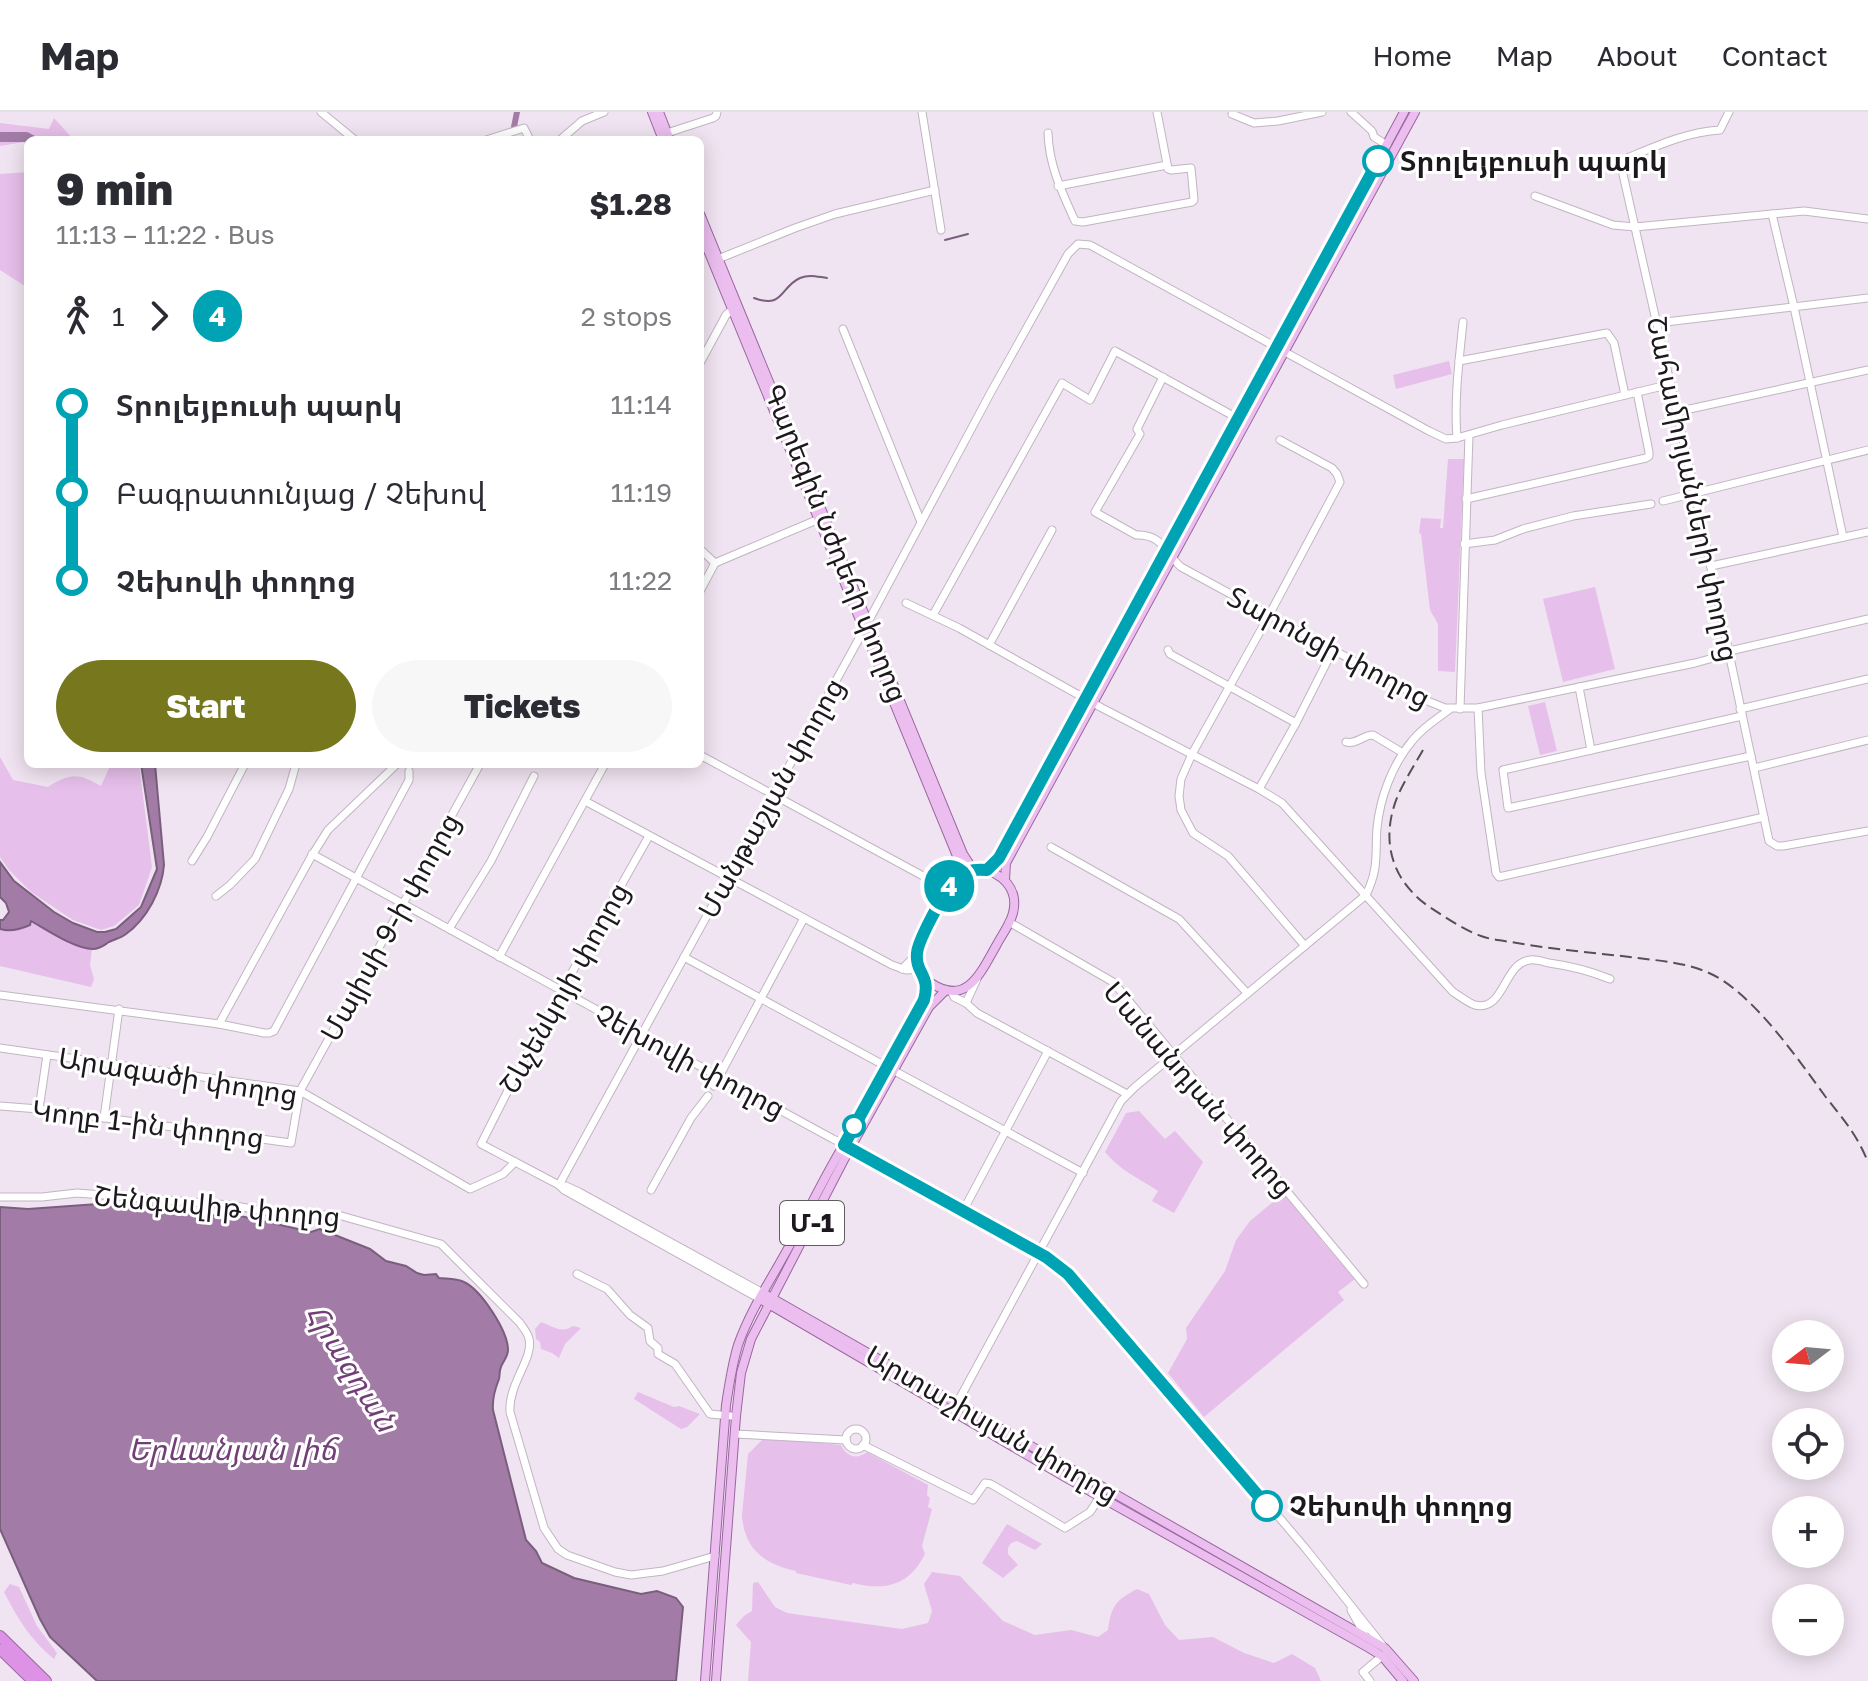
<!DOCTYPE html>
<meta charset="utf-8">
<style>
body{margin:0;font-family:"Golos Text","Noto Sans Armenian",sans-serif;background:#f7f7f7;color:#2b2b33;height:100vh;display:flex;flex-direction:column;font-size:30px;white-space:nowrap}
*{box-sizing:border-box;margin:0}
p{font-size:26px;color:#7c7c81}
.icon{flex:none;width:44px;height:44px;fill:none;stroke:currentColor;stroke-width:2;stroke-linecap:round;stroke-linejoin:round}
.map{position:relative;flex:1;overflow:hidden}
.side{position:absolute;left:24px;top:24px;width:680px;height:632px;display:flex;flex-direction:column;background:#fff;border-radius:12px;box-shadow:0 4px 20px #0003}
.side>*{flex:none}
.badge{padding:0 16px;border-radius:26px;font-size:28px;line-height:52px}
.needle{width:52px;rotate:254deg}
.controls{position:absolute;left:1772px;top:1208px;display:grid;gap:16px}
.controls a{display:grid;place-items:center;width:72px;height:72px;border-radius:50%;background:#fff;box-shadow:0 4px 20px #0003;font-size:40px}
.map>.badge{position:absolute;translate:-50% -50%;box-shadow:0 0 0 4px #fff}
.legs{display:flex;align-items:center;gap:12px;height:88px;padding:0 32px;font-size:26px}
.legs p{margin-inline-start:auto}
.summary{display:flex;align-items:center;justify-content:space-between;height:136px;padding:0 32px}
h1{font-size:44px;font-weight:800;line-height:60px}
.button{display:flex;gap:16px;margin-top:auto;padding:16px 32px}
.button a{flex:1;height:92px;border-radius:48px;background:#77771d;color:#fff;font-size:32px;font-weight:800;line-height:92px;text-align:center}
.button a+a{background:#f7f7f7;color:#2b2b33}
ul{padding:0 32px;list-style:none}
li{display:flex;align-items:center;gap:28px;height:88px;font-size:30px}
li i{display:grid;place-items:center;width:12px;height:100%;margin:0 10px;background:currentColor}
li i::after{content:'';width:20px;height:20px;margin:-10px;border:6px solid;border-radius:50%;background:#fff}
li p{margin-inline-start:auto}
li:first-child i{background:linear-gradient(#0000 50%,currentColor 0)}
li:last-child i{background:linear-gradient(currentColor 50%,#0000 0)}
header{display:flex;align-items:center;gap:48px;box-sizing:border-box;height:112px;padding:0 40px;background:#fff;border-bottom:2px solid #e1e1e2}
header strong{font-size:38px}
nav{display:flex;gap:44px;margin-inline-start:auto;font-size:28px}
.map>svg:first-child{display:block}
</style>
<header>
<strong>Map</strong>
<nav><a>Home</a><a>Map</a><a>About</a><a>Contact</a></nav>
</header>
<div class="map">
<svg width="1868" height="1569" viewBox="0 0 1868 1569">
<rect width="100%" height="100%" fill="#f1e4f2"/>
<!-- green -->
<g fill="#e6bfea">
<path d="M54 6 74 28H28V32L24 30 0 34V11L49 17Z"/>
<path d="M28 60V176L0 158V62Z"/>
<path d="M1449 249 1452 262 1396 277 1393 263Z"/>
<path d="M1448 347H1464L1455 560 1438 559V512L1430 498 1421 422 1419 421 1421 406 1441 407 1440 416H1443Z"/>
<path d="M1595 475 1615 557 1563 570 1543 487Z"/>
<path d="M1545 590 1557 639 1540 643 1528 594Z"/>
<path d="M0 645 13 668 48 675C70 661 78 661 101 674L111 652H139L152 755 139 793 114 814 101 818 73 808 31 780 9 758 0 745Z"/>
<path d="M30 809 75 833 92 837 90 853 94 867 91 875 0 854V817L4 819Z"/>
<path d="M1139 999 1165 1027 1175 1019 1203 1050 1174 1101 1152 1089 1158 1079C1140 1067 1118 1057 1105 1040L1126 1001Z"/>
<path d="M1285 1080 1322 1125 1321 1128 1355 1167 1338 1180 1344 1188 1204 1305 1168 1261 1187 1227 1186 1216 1225 1159 1236 1128 1250 1109Z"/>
<path d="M541 1210C552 1214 562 1222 573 1214L581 1216 565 1232 559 1246 552 1241 541 1237 540 1230 536 1227 535 1217Z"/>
<path d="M638 1280 674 1295 679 1294 700 1302 687 1315 681 1317 634 1287Z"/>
<path d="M765 1325 841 1333C847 1345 857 1348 867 1340L928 1373 927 1383 930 1386 928 1395 932 1397 922 1434 925 1442C909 1474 885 1479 853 1471L851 1473 796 1461V1459C764 1452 744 1437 742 1403L748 1342Z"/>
<path d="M1007 1412 1042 1432 1035 1438 1017 1429 1011 1431 1008 1436V1442L1018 1453 1003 1466 982 1451Z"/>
<path d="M932 1460 960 1464 1003 1509 1035 1523 1071 1518 1098 1525 1108 1518C1111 1494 1116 1488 1137 1477L1149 1482 1165 1513 1179 1528 1213 1525 1244 1541 1274 1551 1292 1542 1315 1556 1321 1569H748L751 1530 736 1513 744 1504 752 1499 753 1471 758 1470 775 1495 787 1501 902 1517 928 1511 932 1499 924 1472Z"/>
<path d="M10 1472 19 1475 37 1514 57 1541 54 1547C30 1527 18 1507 4 1480Z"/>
</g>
<!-- water -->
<g fill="#a27ca6" stroke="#7a5e7d" stroke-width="2">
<path d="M141 652H155L164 753C162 778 147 807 126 822 121 826 115 827 109 830 104 833 100 837 93 837 75 837 47 818 31 809L30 813C21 817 9 820 0 817V808H3L9 800 6 791 0 785V750L14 769 54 800 73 811 97 820H105L116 817 141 795 157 757Z"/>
<path d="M98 1092C118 1093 140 1093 161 1095 185 1099 211 1106 236 1103L311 1120 320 1117 370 1137 386 1149 406 1154 417 1161 424 1163 436 1162 439 1166C446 1167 456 1166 464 1170 481 1178 508 1219 508 1238 508 1245 503 1249 501 1255 499 1259 500 1263 499 1267 495 1277 492 1287 493 1298L526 1428 536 1439 542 1451 574 1466 641 1482 657 1479 676 1486 683 1495 676 1569H97L50 1525 40 1507 0 1417V1095L28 1097Z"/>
</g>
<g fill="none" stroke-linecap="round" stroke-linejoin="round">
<!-- stream -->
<g stroke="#7a5e7d" stroke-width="2">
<path d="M945 128 968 122"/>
<path d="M754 186C784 197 780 175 800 166 810 162 818 165 827 166"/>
</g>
<!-- canal -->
<g stroke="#a27ca6" stroke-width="6">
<path d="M514 15 517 0"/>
<path d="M509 28 510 26"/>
</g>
<!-- river -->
<path stroke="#a27ca6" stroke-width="10" d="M0 25H26L32 28"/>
<!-- minor casing -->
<g stroke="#c1b5c2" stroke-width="9">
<g id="minor">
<path d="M321 0 355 28"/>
<path d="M922 0 941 118"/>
<path d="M1351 0 1372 19 1374 25 1387 33"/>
<path d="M1729 0 1720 18C1685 20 1652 36 1620 49L1695 381 1769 729 1777 734H1783L1868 719"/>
<path d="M1232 2 1254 11 1278 9 1322 0"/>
<path d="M667 21 713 6 716 4 717 0"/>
<path d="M1048 21C1049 54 1062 80 1075 109L1083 110 1192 90 1194 88 1191 56 1171 58 1168 57 1157 0"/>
<path d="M486 28 524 16 530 28"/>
<path d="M560 28 582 9 604 0"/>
<path d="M1058 74 1167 53"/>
<path d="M1535 84 1613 113 1635 115 1804 99 1868 107"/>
<path d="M1772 102 1794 195 1843 425"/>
<path d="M718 147 795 116 835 102 935 78"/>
<path d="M1657 211 1868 186"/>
<path d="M843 217 921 410"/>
<path d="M1459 249 1607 221 1614 231 1625 283"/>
<path d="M700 251 726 203 734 196"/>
<path d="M1163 265 1137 317 1140 322 1095 400 1136 423C1163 422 1165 441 1181 455L1425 588 1445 596H1478L1695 551 1724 543 1734 538 1868 507"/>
<path d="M1676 300 1868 258"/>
<path d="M1457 326C1454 288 1459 249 1463 210"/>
<path d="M1280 328 1332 356 1337 362 1340 370 1267 507 1192 642 1181 667 1179 684 1181 698 1193 721 1228 744 1305 834"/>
<path d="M1466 387 1646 346 1649 344V340L1637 280"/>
<path d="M1663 389 1868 338"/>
<path d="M1464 432 1495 428 1523 417 1573 404 1651 392"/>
<path d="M700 437 715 451"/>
<path d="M715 451 819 407"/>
<path d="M1711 454 1868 420"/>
<path d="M700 479 715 451"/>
<path d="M906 491 959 516 1102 596 1259 677 1282 691 1453 880C1460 884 1468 891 1475 893 1505 900 1503 851 1530 848 1536 847 1544 850 1549 851 1571 854 1590 859 1610 867"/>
<path d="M933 503 1062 271 1090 288 1115 239 1239 307"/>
<path d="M989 533 1052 418"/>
<path d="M1168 538 1170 542 1296 611"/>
<path d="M1579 575 1591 638"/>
<path d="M1478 596 1481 661 1496 761 1499 765 1764 705"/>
<path d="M1460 597 1469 323"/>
<path d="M1740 597 1868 567"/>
<path d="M1742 604 1503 658 1508 696 1751 644"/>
<path d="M1346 630C1356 633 1363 623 1373 623L1403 641"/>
<path d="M700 643 947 777"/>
<path d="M1754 656 1868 628"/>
<path d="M1259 677 1296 611 1333 538"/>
<path d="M585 689 892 853 906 858 920 857"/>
<path d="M649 724 531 933 481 1032 559 1073 566 1074 579 1080 763 1181"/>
<path d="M1051 735 1179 807 1247 881"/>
<path d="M312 742 833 1027 861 1040 1059 1150 1081 1172 1306 1437 1383 1534"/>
<path d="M192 749 207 725 245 652"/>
<path d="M216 784 230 773 255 747 289 677 296 652"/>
<path d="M1009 810 1113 870 1364 1172"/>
<path d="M449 817 491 749 534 664"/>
<path d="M499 845 605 652"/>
<path d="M684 845 1083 1061"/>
<path d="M902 857 917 842"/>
<path d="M951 879 954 885 966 891 977 901 1127 982"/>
<path d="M0 883 219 912 264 921H269L274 919 409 668V659"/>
<path d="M966 891 977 867"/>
<path d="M219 912 311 745 328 718 397 652"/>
<path d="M0 936 300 979 470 1077 503 1062 515 1050"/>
<path d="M714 974 804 806"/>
<path d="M0 994 39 997 291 1031 300 979 480 652"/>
<path d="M39 997 47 943"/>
<path d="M104 1006 119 897"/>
<path d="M559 1073 861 523 991 280 1068 142 1078 132 1090 133 1429 319 1446 327 1457 326 1502 313 1671 272"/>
<path d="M559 1073 564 1078 760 1187"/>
<path d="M651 1078 691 1006 708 984"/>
<path d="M0 1085H42L77 1081 230 1093 287 1103H338L441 1132 520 1211C523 1216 528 1221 529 1227 534 1246 508 1272 510 1300L544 1416 558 1437 567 1443 615 1460 631 1463 663 1459 715 1444"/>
<path d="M963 1099 1048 939"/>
<path d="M577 1162 607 1177 630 1203 648 1216 650 1229 658 1236V1242L675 1252 710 1302 731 1304"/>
<path d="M955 1295 1121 989 1135 975 1366 783C1379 756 1375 744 1377 716 1380 686 1392 653 1412 629 1422 616 1437 607 1450 597"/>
<circle cx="856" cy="1327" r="10"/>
<path d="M736 1322 846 1328"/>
<path d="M863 1333 973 1388 985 1371 991 1372 1065 1416 1090 1400 1105 1377"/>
<path d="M1351 1498 1366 1525"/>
<path d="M1370 1569 1363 1560 1382 1544"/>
</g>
</g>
<!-- major casing -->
<g stroke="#99679f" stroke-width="10">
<g id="major">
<path d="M652 0 663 28"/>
<path d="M659 0 670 28"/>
<path d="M700 102 963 742 970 753 976 758"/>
<path d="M700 119 957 744 959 756 958 764"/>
<path d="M980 757C1002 760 1019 777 1013 801 1010 813 1001 824 996 834 981 860 967 895 931 871 917 861 916 847 919 832L952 770 965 760Z"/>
<path d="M987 758 999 746 1278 236 1404 0"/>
<path d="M1005 768 1006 751 1415 0"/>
<path d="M763 1181 1385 1536 1414 1569"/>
<path d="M760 1187 1063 1364 1369 1536 1382 1544 1403 1569"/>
<path d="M705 1569 726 1293C729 1273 732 1253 738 1233 751 1196 774 1163 792 1129 811 1094 827 1059 848 1026L924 888 927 877 926 867"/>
<path d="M716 1569 736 1304 741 1261 751 1227 847 1042 929 895 946 878"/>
</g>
</g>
<!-- highway casing -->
<g stroke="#99679f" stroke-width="12">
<g id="highway">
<path d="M0 1524 46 1569"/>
<path d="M0 1537 33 1569"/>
</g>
</g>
<!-- minor -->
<use href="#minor" stroke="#fff" stroke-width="7"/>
<!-- major -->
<use href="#major" stroke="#ebbeef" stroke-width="8"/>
<!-- highway -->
<use href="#highway" stroke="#dd92e5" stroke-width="10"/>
<!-- rail -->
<path stroke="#554f56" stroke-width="2" stroke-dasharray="12 6" stroke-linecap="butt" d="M1423 638C1415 652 1406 666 1399 681 1380 724 1389 766 1428 794 1445 805 1462 817 1481 824 1492 828 1505 829 1517 831 1557 838 1598 841 1638 846 1662 849 1687 851 1709 861 1751 879 1798 947 1825 984 1843 1007 1856 1021 1868 1050"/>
</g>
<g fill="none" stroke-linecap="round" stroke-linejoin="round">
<!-- line-1 casing -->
<g stroke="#fff" stroke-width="18">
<path id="line-1" d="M1267 1394 1068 1162 1046 1145 844 1033 924 888C931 862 915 862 917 841 918 828 948 772 958 764 966 758 977 757 987 758L999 746 1378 49"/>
</g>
<!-- line-1 -->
<use href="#line-1" stroke="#00a3b4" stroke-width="12"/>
</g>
<!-- markers -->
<g fill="#fff" stroke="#00a3b4" stroke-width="4">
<circle cx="1378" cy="49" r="14"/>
<circle cx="854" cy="1014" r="10"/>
<circle cx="1267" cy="1394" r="14"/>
</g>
<g text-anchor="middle" stroke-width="6" stroke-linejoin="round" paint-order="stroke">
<!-- shield labels -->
<rect fill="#fff" stroke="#605d61" stroke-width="2" x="780" y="1089" width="64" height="44" rx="6"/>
<g font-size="26" font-weight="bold" fill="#1c181d">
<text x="812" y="1120">Մ-1</text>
</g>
<!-- stop labels -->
<g font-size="28" font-weight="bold" fill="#1c181d" stroke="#fff" text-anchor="start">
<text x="1400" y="59">Տրոլեյբուսի պարկ</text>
<text x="1289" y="1404">Չեխովի փողոց</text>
</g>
<!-- street labels -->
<g font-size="28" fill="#1c181d" stroke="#fff">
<text transform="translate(1693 377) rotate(78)" y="10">Շահամիրյանների փողոց</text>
<text transform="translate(836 431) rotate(68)" y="10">Գարեգին Նժդեհի փողոց</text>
<text transform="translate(1329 535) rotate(28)" y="10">Տարոնցի փողոց</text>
<text transform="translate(771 686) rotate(-61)" y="10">Մանթաշյան փողոց</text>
<text transform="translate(390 815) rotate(-61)" y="10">Մայիսի 9-ի փողոց</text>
<text transform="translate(564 876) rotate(-61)" y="10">Շևչենկոյի փողոց</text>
<text transform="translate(690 949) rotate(28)" y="10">Չեխովի փողոց</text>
<text transform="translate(178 964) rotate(9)" y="10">Արագածի փողոց</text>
<text transform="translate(1199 977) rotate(49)" y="10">Մանանդյան փողոց</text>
<text transform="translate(148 1012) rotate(7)" y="10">Կողբ 1-ին փողոց</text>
<text transform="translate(217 1094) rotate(5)" y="10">Շենգավիթ փողոց</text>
<text transform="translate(992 1312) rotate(30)" y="10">Արտաշիսյան փողոց</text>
</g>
<!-- water labels -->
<g font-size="30" font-style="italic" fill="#713f76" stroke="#fff">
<text transform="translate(351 1256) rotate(58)" y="10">Հրազդան</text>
<text x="232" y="1348">Երևանյան լիճ</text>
</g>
</g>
</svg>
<div class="controls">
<a><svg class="needle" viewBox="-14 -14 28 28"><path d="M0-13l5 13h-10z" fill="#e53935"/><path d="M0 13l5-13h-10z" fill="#7c7c81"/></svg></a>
<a><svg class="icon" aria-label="locate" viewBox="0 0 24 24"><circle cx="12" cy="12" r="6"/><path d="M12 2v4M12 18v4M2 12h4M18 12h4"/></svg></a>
<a>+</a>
<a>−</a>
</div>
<b class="badge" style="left:949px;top:774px;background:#00a3b4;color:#fff">4</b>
<section class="side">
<div class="summary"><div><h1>9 min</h1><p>11:13 – 11:22 · Bus</p></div><b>$1.28</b></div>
<div class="legs"><svg class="icon" aria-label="walk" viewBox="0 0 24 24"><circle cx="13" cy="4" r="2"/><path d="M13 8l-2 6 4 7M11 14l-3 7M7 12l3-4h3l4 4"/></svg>1<svg class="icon" aria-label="forward" viewBox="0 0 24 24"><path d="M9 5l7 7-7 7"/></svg><b class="badge" style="background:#00a3b4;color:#fff">4</b><p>2 stops</p></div>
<ul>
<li><i style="color:#00a3b4"></i><b>Տրոլեյբուսի պարկ</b><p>11:14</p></li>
<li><i style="color:#00a3b4"></i><span>Բագրատունյաց / Չեխով</span><p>11:19</p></li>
<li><i style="color:#00a3b4"></i><b>Չեխովի փողոց</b><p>11:22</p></li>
</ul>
<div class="button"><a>Start</a><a>Tickets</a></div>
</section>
</div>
